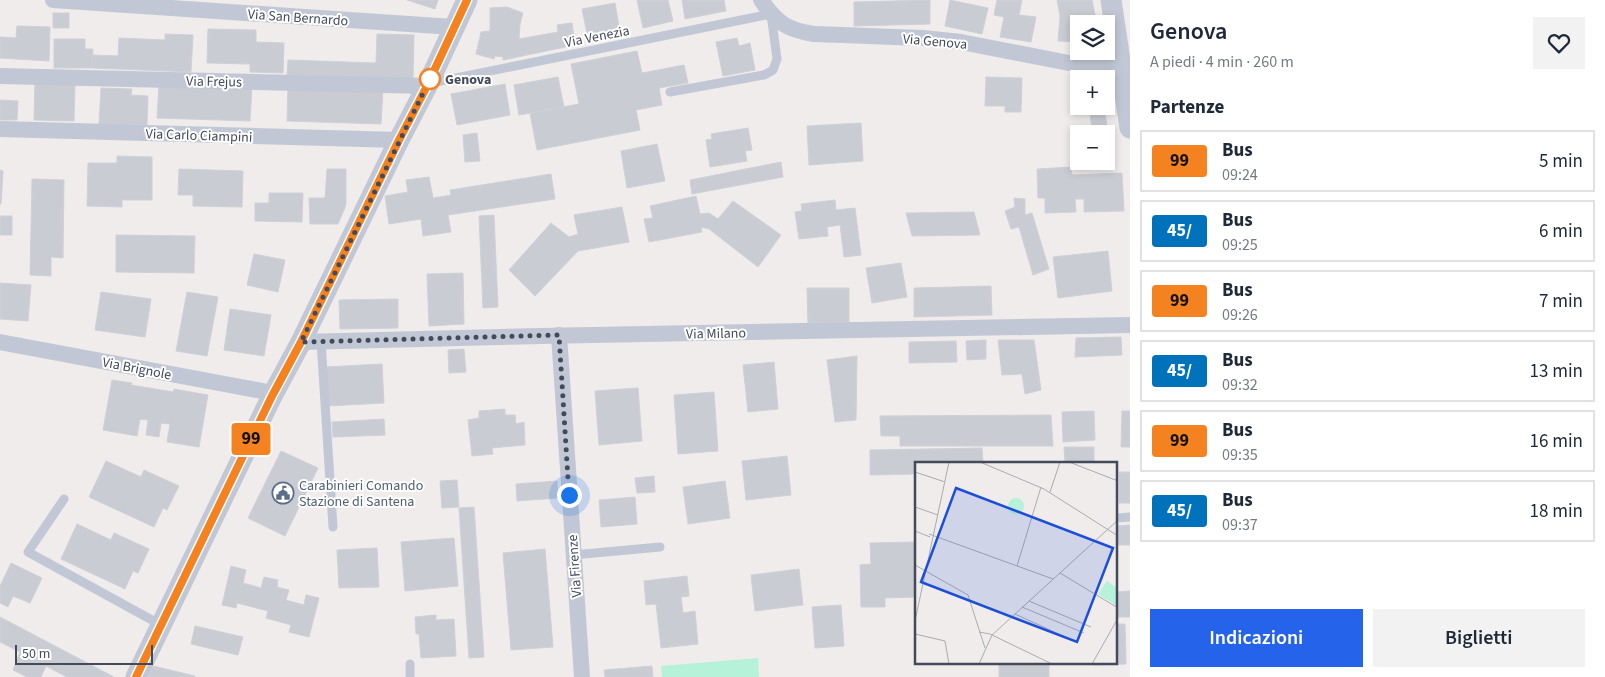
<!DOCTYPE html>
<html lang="it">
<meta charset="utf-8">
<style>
body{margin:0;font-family:"Source Sans 3",sans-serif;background:#f2f2f3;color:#1f2937;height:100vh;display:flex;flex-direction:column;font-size:19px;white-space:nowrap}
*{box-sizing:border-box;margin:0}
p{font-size:16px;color:#747a83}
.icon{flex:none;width:28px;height:28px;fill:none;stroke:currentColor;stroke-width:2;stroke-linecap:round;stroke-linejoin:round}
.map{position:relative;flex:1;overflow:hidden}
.panel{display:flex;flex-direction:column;background:#fff;width:475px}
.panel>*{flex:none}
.badge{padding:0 10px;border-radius:4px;font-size:18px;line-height:32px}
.tools{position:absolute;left:1070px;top:15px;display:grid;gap:10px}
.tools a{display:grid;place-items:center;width:45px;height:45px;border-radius:0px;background:#fff;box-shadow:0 2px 8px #0003;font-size:25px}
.scale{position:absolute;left:15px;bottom:12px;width:138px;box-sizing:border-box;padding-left:5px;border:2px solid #434a5a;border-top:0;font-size:14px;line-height:18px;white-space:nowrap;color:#434a5a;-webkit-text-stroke:4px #fff;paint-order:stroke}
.you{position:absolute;width:25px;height:25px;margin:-12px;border:4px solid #fff;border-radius:50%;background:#1a73e8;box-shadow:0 0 0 8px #1a73e833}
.map>.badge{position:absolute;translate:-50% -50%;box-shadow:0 0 0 2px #fff}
h2{padding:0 20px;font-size:19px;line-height:45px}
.round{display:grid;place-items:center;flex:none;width:52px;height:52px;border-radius:0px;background:#f2f2f3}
.overview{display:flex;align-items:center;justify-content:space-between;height:85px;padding:0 20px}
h1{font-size:24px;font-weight:600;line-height:38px}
.cta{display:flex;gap:10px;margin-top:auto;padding:10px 20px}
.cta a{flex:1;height:58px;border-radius:0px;background:#2563eb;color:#fff;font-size:20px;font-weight:600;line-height:58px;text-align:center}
.cta a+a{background:#f2f2f3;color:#1f2937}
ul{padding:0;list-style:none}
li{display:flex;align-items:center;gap:15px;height:62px;margin:0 10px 8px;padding:0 10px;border:2px solid #e0e1e3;border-radius:0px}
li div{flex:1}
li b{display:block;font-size:19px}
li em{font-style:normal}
li .badge{min-width:55px;font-weight:700;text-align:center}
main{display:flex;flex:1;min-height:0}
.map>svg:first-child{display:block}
</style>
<main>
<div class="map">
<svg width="1130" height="677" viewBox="0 0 1130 677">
<rect width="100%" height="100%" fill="#efeceb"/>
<!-- green -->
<path fill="#b6f1da" d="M758 658 759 677H662L661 666Z"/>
<!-- building -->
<g fill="#caccd4" stroke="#cfd0d8">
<path d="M407 0H438L435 9Z"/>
<path d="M637 0H668L673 21 643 28Z"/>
<path d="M682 0H724L726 11 685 19Z"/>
<path d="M930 0V24L854 26V2Z"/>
<path d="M950 0 988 8 982 34 945 26Z"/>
<path d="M997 0H1022L1019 15 1036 17 1031 42 1000 37 1004 17 994 15Z"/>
<path d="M1057 0H1092L1095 15 1094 24H1079V42L1058 41 1060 16Z"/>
<path d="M615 3 620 32 588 38 582 9Z"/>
<path d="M507 7 523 13 520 24 519 39 558 32 557 25 572 23 575 45 503 60V57L495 56 494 59 476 54 481 32 490 31V8Z"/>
<rect x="53" y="13" width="16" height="15"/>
<path d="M17 26 50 27 49 61 0 58V37L16 38Z"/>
<path d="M208 29 256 30V42L284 43 283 73 250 72V64L207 63Z"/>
<path d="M165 34 193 35 191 72 92 68 93 55 118 56 119 38 165 40Z"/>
<path d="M377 34 414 35 413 79 287 75 288 60 376 63Z"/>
<path d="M737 38 739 46 750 43 755 70 723 76 716 42Z"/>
<path d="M54 39H85V49H93L92 68H54Z"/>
<path d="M637 51 642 73 684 65 688 83 659 88 662 105 636 110 640 130 537 150 530 113 579 104 571 64Z"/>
<path d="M558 77 564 107 519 115 514 85Z"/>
<path d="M986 77 1022 78 1021 112H1005V106H985Z"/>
<path d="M35 82 75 83 74 121 34 120Z"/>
<path d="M159 84 252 87 250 121 157 118Z"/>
<path d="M505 84 510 115 457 125 451 94Z"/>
<path d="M288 87 383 90 381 124 287 121Z"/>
<path d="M101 88 132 89 131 95 148 96 147 125 99 124Z"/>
<path d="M0 100 18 101 17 120H0Z"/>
<path d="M1089 106H1104L1107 126 1092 129Z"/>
<path d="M861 123 863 161 809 165 807 126Z"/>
<path d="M748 128 752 150 745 151 747 161 710 167 706 140 712 139 711 134Z"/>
<path d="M477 133 480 161 465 162 463 135Z"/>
<path d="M657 144 665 181 627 188 621 151Z"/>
<path d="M117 156 152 157V200H122V207L87 206 88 163H117Z"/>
<path d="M781 162 783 177 692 194 690 180Z"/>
<path d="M1071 167 1072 175 1122 173 1124 211 1084 212V199H1075L1076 212 1045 213V198H1038L1037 169Z"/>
<path d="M179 169 243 171 242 207 193 206V195H178Z"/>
<path d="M327 169H346V205L338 224H310L309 198H325Z"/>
<path d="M0 170 3 171 1 204H0Z"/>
<path d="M551 174 555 199 448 215 451 232 423 236 421 219 389 224 385 196 408 192 406 180 429 177 433 198 451 195 450 190Z"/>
<path d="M32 179 64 180 63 258 51 257V276L30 275Z"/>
<path d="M269 193H303L302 222 255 221V203H269Z"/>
<path d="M696 196 700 214 709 213 718 219 733 201 781 235 758 267 709 229 701 227 702 232 649 242 644 219 653 218 650 206Z"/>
<path d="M1014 198 1025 199V215L1032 213 1049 269 1033 275 1019 227 1011 229 1005 211 1015 207Z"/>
<path d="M835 200 836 210 855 208 861 255 844 257 840 225 827 227 828 236 799 239 795 212 802 211 801 204Z"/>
<path d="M622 207 629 242 578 251 535 296 509 270 551 223 569 237 578 234 574 215Z"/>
<path d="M974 212 980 235 912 236 906 213Z"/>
<path d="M494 215 498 307 483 308 479 216Z"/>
<rect x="0" y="216" width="12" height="19"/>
<path d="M116 235 195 236 194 273 116 272Z"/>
<path d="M1108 251 1112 291 1058 298 1053 257Z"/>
<path d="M254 254 285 260 278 292 247 285Z"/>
<path d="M901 263 907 297 872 303 866 268Z"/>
<path d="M463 273 464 324 429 326 427 274Z"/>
<path d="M0 283 31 285 28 321 0 319Z"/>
<path d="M991 286 992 315 914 317V288Z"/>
<path d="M807 288H849V322L808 323Z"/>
<path d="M101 292 151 299 145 337 95 330Z"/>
<path d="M187 292 218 297 207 356 176 351Z"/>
<path d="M398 299V328L340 329 339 300Z"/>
<path d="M230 309 271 315 264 356 224 350Z"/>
<path d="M1121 337 1122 355 1075 357 1076 338Z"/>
<path d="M986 340V359L967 360 966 341Z"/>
<path d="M998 340H1034L1041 390 1025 394 1022 374 1002 375Z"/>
<path d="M956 341 957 362 909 363V342Z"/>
<path d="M464 349 466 372 449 373 448 350Z"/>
<path d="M857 356 856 420 835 422 827 360Z"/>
<path d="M774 362 778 409 748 412 743 365Z"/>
<path d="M382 364 384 403 327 406 325 367Z"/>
<path d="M112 380 132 383 131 385 173 392 174 389 208 395 199 447 167 442 170 424 161 423 159 437 146 435 148 420 140 419 137 436 103 430Z"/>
<path d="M638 388 642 441 599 445 595 391Z"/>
<path d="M714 392 718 451 678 454 674 395Z"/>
<path d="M505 409V415H515L516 424 524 422 525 445 492 448 493 454 472 456 468 420 479 418V411Z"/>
<path d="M1094 411 1095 440 1063 442 1062 412Z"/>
<path d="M1122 411H1130V447H1121Z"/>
<path d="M1051 415 1053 446H900V436H881L880 416Z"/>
<path d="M384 419 385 435 333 437 332 422Z"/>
<path d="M1064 447H1094V462H1065Z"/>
<path d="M982 448 983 463H916V474L870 475V450Z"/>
<path d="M281 451 318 468 285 536 248 518Z"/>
<path d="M787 456 791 495 746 500 742 461Z"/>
<path d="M106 461 141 477 144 470 179 486 167 510 163 508 154 527 89 497Z"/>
<rect x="1119" y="472" width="11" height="31"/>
<path d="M654 476 655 492 637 493 635 478Z"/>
<path d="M457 480 459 507 442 508 440 481Z"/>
<path d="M557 481 558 498 517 501 516 484Z"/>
<path d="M725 481 730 518 688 524 683 487Z"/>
<path d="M635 497 637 524 601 527 599 500Z"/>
<path d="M474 507 484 657 469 658 459 508Z"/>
<path d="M77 524 111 540 114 533 149 549 138 573 133 571 125 589 61 559Z"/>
<path d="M1130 525V545H1116V526Z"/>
<path d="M454 538 458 586 405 591 401 542Z"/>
<path d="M915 542 916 597 885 598V607H861L860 565 871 564 870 543Z"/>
<path d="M377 548 379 587 339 588 337 550Z"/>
<path d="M545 549 553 647 511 650 503 553Z"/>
<path d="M11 563 42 578 30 603 13 596 8 607 0 603V586Z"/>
<path d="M231 566 246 570 243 583 261 588 264 577 278 580 277 587 289 590 286 600 304 605 306 595 319 598 309 637 289 632 291 625 266 618 268 611 237 603 236 608 222 605Z"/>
<path d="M799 569 803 605 755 611 751 575Z"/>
<path d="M687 576 689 596 681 597 683 613 695 611 698 644 661 648 656 604 646 605 644 581Z"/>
<path d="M1130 591V617H1116V592Z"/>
<path d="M841 605 844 646 815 648 812 607Z"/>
<path d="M436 615V620L454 619 456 656 421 658 419 634H416L415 617Z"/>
<path d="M0 617 114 677H67L46 666 41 677H27L13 670 20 652 0 642Z"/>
<path d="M1116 624H1125L1126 664 1093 665V663H1116Z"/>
<path d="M195 626 243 637 238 655 191 644Z"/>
<rect x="999" y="663" width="50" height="14"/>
<path d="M153 666 195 676V677H148Z"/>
<path d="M652 666 653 677H605L604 670Z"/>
</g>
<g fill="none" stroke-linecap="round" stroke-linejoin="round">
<!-- service -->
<g stroke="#c1c7d4" stroke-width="9">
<path d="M431 83 771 14 777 59 773 70 764 75 670 92"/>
<path d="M321 341 333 527"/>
<path d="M64 499 28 552 161 625"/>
<path d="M1116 518 1130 517"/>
<path d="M573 555 660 547"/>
<path d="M410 664V677"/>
</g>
<!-- minor -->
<g stroke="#c1c7d4" stroke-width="16">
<path d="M53 0 453 27"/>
<path d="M761 0C777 23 787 30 814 34L923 38 961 42 1079 65 1121 66 1130 70"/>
<path d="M0 76 427 86"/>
<path d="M0 129 399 140"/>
<path d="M559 335 582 677"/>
<path d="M0 342 273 393"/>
<path d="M301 342 540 336 1130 325"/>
</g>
<!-- tertiary -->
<g stroke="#c1c7d4" stroke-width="21">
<path d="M1111 0 1130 128"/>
<path d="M136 677 272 396 301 342 399 140 427 86 467 0"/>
</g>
</g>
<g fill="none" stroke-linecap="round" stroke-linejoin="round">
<!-- line casing -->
<g stroke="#fff" stroke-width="11">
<path id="line" d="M136 677 272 396 301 342 399 140 427 86 467 0"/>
</g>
<!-- line -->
<use href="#line" stroke="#f58220" stroke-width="8"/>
<!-- walk -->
<path stroke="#434a5a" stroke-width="5" stroke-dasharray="0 9" d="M430 79 301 342 559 335 569 495"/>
</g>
<!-- icons -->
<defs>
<g id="civic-ring" transform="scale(1.125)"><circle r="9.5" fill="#fff" stroke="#5c6f8a" stroke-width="1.5"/><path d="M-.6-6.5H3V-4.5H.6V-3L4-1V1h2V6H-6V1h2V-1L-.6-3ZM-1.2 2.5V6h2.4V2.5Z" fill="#5c6f8a"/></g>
</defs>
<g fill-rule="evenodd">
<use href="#civic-ring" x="283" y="493"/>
</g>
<!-- markers -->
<circle fill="#fff" stroke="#f58220" stroke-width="2.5" cx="430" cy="79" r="10"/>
<g text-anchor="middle" stroke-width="4" stroke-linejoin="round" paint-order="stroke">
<!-- street labels -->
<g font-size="14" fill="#434a5a" stroke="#fff">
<text transform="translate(298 17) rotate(4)" y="5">Via San Bernardo</text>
<text transform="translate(597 36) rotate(-11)" y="5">Via Venezia</text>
<text transform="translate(935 41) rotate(5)" y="5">Via Genova</text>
<text transform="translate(214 81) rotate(1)" y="5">Via Frejus</text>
<text transform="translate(199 135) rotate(2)" y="5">Via Carlo Ciampini</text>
<text transform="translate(716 333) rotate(-1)" y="5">Via Milano</text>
<text transform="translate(137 368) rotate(11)" y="5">Via Brignole</text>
<text transform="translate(574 566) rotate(-94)" y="5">Via Firenze</text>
</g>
<!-- stop labels -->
<g font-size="14" font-weight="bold" fill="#434a5a" stroke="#fff" text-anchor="start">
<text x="445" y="84">Genova</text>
</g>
<!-- service labels -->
<g font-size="14" fill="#4e5e75" stroke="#fff" text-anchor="start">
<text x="299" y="490">Carabinieri Comando<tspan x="299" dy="16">Stazione di Santena</tspan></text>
</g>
</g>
<!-- overview -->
<g transform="translate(915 462)">
<rect width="202" height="202" fill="#efeceb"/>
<path d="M93 44a8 8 0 1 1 16 0a8 8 0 1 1-16 0ZM192 119 202 126V144L183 132Z" fill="#b6f1da"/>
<path fill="none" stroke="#aaabb1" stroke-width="1" d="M65 0 129 27 203 74M154 0 203 19M0 10 30 20M135 30 145 0M0 45 23 53M0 69 15 75M14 72 138 117M0 103 53 133 70 186M102 104 126 25M145 111 203 146M114 139 176 165M107 145 169 171M100 152 159 179M0 159 34 0M64 170 75 172 137 202M0 172 30 179 34 202M64 202 77 173 203 58M177 202 203 156"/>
<path fill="#1d4ed8" fill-opacity="0.15" stroke="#1d4ed8" stroke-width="2.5" d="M41 26 198 86 162 180 6 120Z"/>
<rect width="202" height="202" fill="none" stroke="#434a5a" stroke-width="2.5"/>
</g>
</svg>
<div class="tools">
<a><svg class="icon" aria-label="layers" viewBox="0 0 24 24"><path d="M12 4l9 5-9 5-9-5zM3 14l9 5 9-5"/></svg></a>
<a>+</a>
<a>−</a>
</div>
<div class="scale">50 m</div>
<div class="you" style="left:569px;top:495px"></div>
<b class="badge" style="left:251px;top:439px;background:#f58220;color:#111">99</b>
</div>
<section class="panel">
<div class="overview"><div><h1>Genova</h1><p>A piedi · 4 min · 260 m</p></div><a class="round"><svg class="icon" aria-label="heart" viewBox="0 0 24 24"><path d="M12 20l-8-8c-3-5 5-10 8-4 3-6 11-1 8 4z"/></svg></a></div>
<h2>Partenze</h2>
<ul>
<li><span class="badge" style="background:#f58220;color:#111">99</span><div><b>Bus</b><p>09:24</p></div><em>5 min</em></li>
<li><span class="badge" style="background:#0072bc;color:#fff">45/</span><div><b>Bus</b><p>09:25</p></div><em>6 min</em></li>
<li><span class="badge" style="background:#f58220;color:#111">99</span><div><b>Bus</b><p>09:26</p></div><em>7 min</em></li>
<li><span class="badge" style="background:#0072bc;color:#fff">45/</span><div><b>Bus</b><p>09:32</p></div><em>13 min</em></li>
<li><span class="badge" style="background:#f58220;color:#111">99</span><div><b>Bus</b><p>09:35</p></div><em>16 min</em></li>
<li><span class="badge" style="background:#0072bc;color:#fff">45/</span><div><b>Bus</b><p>09:37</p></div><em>18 min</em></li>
</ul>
<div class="cta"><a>Indicazioni</a><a>Biglietti</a></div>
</section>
</main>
